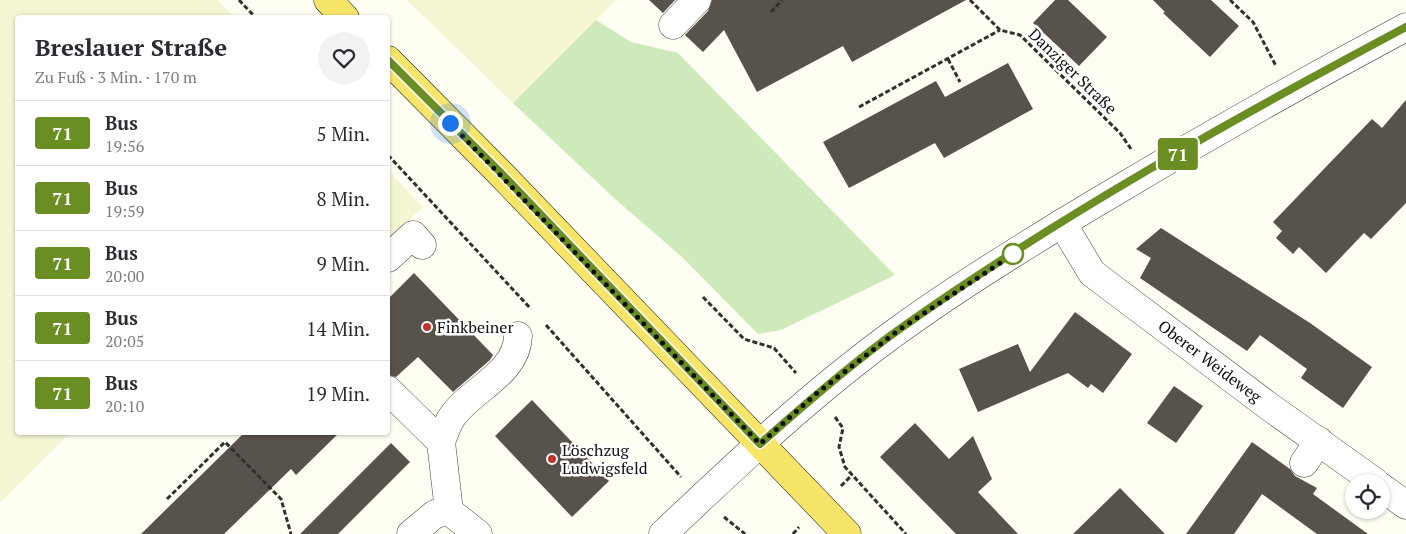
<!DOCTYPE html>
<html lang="de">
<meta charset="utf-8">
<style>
body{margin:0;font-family:"PT Serif",serif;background:#f2f2f3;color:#2b2b33;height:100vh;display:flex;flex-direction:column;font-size:19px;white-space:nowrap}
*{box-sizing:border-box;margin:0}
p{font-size:16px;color:#7c7c81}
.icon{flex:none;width:28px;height:28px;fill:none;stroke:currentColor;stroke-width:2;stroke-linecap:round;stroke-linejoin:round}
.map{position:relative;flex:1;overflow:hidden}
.sheet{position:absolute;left:15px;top:15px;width:375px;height:420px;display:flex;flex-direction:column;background:#fff;border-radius:5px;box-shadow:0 1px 4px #0004}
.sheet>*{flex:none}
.badge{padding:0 10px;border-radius:4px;font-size:18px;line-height:32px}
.fabs{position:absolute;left:1345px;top:474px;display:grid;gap:10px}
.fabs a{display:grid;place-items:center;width:45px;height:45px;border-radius:50%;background:#fff;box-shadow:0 1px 4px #0004;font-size:25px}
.you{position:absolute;width:25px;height:25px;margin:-12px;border:4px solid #fff;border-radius:50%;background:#1a73e8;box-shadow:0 0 0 8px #1a73e833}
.map>.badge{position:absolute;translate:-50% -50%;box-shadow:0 0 0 2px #fff}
.round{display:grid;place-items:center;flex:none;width:52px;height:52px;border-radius:26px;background:#f2f2f3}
.overview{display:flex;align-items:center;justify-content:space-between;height:85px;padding:0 20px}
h1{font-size:24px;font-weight:600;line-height:38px}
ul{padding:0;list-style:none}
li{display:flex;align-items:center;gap:15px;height:65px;padding:0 20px;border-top:1px solid #e1e1e2}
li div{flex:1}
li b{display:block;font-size:19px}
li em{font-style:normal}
li .badge{min-width:55px;font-weight:700;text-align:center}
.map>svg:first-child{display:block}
</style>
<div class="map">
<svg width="1406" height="534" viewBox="0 0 1406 534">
<rect width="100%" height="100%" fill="#fffef2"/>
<!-- farmland -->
<g fill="#f4f5d2">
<path d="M0 0H217L234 17 18 18V432L69 433 0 503Z"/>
<path d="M407 0H616L513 103Z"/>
<path d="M388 171 423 207 388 239Z"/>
</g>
<!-- green -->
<path fill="#ceeabb" d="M596 20 631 42 678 53 895 275 781 330 758 334 681 256 615 199 513 103Z"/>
<!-- building -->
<g fill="#58524c">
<path d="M649 0H675L663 13Z"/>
<path d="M712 0H966L852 62 843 46 757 92 724 30 703 52 685 35 708 11Z"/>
<path d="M1055 0H1068L1107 37 1079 66 1033 23Z"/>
<path d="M1153 0H1211L1239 26 1210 57 1163 13 1165 12Z"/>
<path d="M1008 63 1033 109 944 158 935 143 849 188 823 142 936 81 945 97Z"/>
<path d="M1406 100V203L1371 239 1364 233 1326 273 1299 247 1293 254 1276 238 1282 231 1273 222 1372 119 1382 128Z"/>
<path d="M1161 228 1310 323 1372 367 1343 408 1301 378 1307 369 1260 335 1247 351 1140 278 1151 258 1136 249Z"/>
<path d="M414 273 493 355 490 360 453 392 418 357 396 377 388 375V299Z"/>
<path d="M1075 312 1132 354 1103 393 1091 384 1088 388 1068 373 978 412 959 369 1018 344 1030 372Z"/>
<path d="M1174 386 1203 406 1176 443 1147 423Z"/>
<path d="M532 400 609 481 572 517 495 436Z"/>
<path d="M915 423 949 459 973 436 992 479 978 492 1018 534H956L880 457Z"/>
<path d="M245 432H340L296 475 291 469 224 534H141Z"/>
<path d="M1252 442 1290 469 1295 476 1317 488 1313 494 1368 534H1317L1262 494 1234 534H1186Z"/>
<path d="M391 443 410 462 338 534H300Z"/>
<path d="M1120 488 1165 534H1073Z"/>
</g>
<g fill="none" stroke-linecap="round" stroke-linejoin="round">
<!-- minor casing -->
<g stroke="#424242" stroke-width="29">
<g id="minor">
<path d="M673 25 697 0"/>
<path d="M1062 223 1092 273 1267 405 1375 482"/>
<path d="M388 258 413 235 422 245"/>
<path d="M388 390 441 442 449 511"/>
<path d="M441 442C444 434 447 424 452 417 471 389 517 374 518 336"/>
<path d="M1304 463 1319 441"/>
<path d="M1381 487 1406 505"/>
<path d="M411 534 435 514 449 511 478 534"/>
<path d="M663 534C739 462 815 390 900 329 962 284 1029 243 1094 204 1197 142 1301 83 1406 27"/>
</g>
</g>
<!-- major casing -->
<g stroke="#202020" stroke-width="29">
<g id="major">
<path d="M328 0 345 18"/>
<path d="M388 60 499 172 847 534"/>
</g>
</g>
<!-- path -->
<g stroke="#313131" stroke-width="3" stroke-dasharray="5 2.5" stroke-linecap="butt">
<path d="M239 0 256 18"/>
<path d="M970 0 1000 30 1020 35 1120 133 1131 149"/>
<path d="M1230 0 1253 22 1276 66"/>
<path d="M771 12 782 0"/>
<path d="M948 59 960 82"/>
<path d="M859 107 1000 30"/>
<path d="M388 155 531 309"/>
<path d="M703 297 744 339 774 348 796 373"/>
<path d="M546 325 681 477"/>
<path d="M835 417 843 428 839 447 845 467 906 534"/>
<path d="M841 486 852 475"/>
<path d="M167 499 225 442 281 499 291 534"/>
<path d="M724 517 745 534"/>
<path d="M793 534 799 527"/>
</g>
<!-- minor -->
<use href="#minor" stroke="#fff" stroke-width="28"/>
<!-- major -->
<use href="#major" stroke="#f7e569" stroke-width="28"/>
</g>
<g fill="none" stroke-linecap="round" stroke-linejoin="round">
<!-- line casing -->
<g stroke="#fff" stroke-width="11">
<path id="line" d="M388 60 500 172 760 444C806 403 852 363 901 328 1059 216 1235 118 1406 27"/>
</g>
<!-- line -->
<use href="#line" stroke="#6b8e23" stroke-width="8"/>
<!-- walk -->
<path stroke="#0f0f0f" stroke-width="5" stroke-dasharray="0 9" d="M450 123 760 444 816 394 900 329 1020 250 1013 254"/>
</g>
<!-- markers -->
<circle fill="#fff" stroke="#6b8e23" stroke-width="2.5" cx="1013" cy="254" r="10"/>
<g fill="#bf3227" stroke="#fff" stroke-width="2">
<circle cx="427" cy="327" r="5"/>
<circle cx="552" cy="459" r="5"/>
</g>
<g text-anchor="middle" stroke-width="5" stroke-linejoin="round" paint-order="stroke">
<!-- street labels -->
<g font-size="16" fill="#0f0f0f" stroke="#fff">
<text transform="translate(1073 71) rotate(44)" y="6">Danziger Straße</text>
<text transform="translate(1210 361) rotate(37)" y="6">Oberer Weideweg</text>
</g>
<!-- poi labels -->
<g font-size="16" fill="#0f0f0f" stroke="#fff" text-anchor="start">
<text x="437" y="333">Finkbeiner</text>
<text x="562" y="456">Löschzug<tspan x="562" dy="18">Ludwigsfeld</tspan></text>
</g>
</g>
</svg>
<div class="fabs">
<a><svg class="icon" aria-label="locate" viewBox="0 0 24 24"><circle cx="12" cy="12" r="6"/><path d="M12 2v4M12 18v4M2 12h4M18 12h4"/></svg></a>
</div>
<div class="you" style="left:450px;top:123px"></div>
<b class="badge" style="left:1178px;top:154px;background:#6b8e23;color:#fff">71</b>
<section class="sheet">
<div class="overview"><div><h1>Breslauer Straße</h1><p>Zu Fuß · 3 Min. · 170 m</p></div><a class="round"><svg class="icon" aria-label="heart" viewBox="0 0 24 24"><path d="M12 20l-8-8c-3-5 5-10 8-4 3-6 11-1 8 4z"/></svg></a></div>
<ul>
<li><span class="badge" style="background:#6b8e23;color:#fff">71</span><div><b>Bus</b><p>19:56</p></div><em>5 Min.</em></li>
<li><span class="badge" style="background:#6b8e23;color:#fff">71</span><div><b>Bus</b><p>19:59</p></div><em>8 Min.</em></li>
<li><span class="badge" style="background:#6b8e23;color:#fff">71</span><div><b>Bus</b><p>20:00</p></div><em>9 Min.</em></li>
<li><span class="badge" style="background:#6b8e23;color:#fff">71</span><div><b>Bus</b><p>20:05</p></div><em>14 Min.</em></li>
<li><span class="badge" style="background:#6b8e23;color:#fff">71</span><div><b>Bus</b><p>20:10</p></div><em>19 Min.</em></li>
</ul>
</section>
</div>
